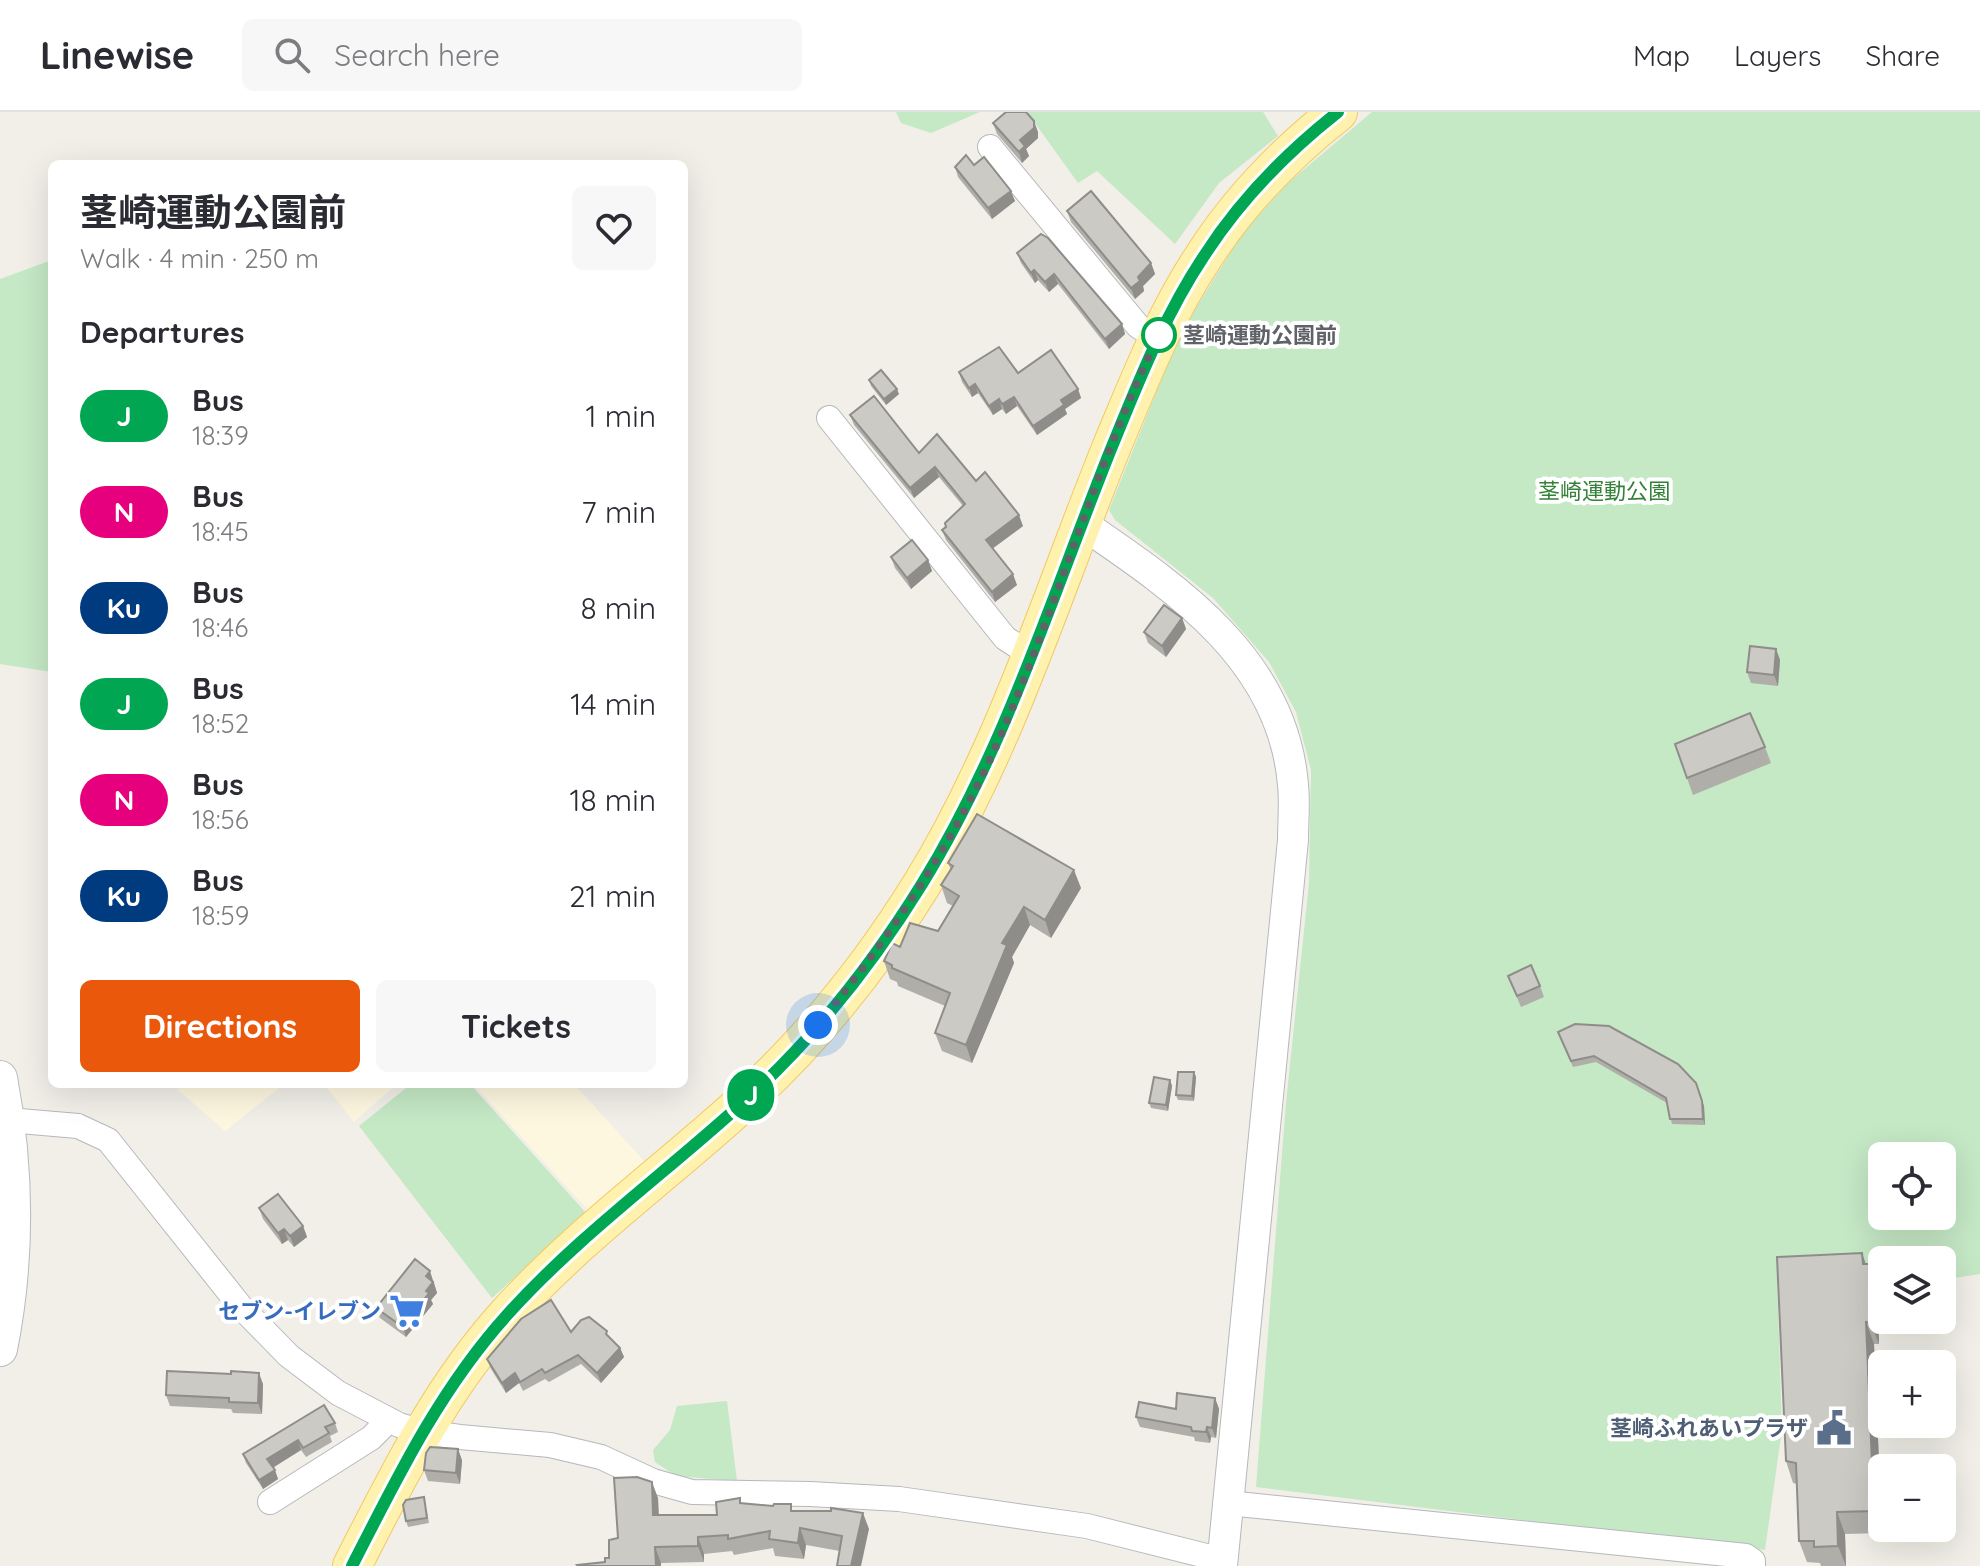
<!DOCTYPE html>
<meta charset="utf-8">
<style>
body{margin:0;font-family:Quicksand,"Noto Sans JP",sans-serif;background:#f7f7f7;color:#2b2b33;height:100vh;display:flex;flex-direction:column;font-size:30px;white-space:nowrap}
*{box-sizing:border-box;margin:0}
p{font-size:26px;color:#7c7c81}
.icon{flex:none;width:44px;height:44px;fill:none;stroke:currentColor;stroke-width:2;stroke-linecap:round;stroke-linejoin:round}
.map{position:relative;flex:1;overflow:hidden}
.drawer{position:absolute;left:48px;top:48px;width:640px;height:928px;display:flex;flex-direction:column;background:#fff;border-radius:12px;box-shadow:0 8px 32px #0002}
.drawer>*{flex:none}
.badge{padding:0 16px;border-radius:26px;font-size:28px;line-height:52px}
.controls{position:absolute;left:1868px;top:1030px;display:grid;gap:16px}
.controls a{display:grid;place-items:center;width:88px;height:88px;border-radius:12px;background:#fff;box-shadow:0 8px 32px #0002;font-size:40px}
.you{position:absolute;width:40px;height:40px;margin:-20px;border:6px solid #fff;border-radius:50%;background:#1a73e8;box-shadow:0 0 0 12px #1a73e833}
.map>.badge{position:absolute;translate:-50% -50%;box-shadow:0 0 0 4px #fff}
h2{padding:0 32px;font-size:30px;line-height:72px}
.round{display:grid;place-items:center;flex:none;width:84px;height:84px;border-radius:12px;background:#f7f7f7}
.overview{display:flex;align-items:center;justify-content:space-between;height:136px;padding:0 32px}
h1{font-size:38px;font-weight:700;line-height:60px}
.button{display:flex;gap:16px;margin-top:auto;padding:16px 32px}
.button a{flex:1;height:92px;border-radius:12px;background:#ea580c;color:#fff;font-size:32px;font-weight:700;line-height:92px;text-align:center}
.button a+a{background:#f7f7f7;color:#2b2b33}
ul{padding:0;list-style:none}
li{display:flex;align-items:center;gap:24px;height:96px;padding:0 32px}
li div{flex:1}
li b{display:block;font-size:30px}
li em{font-style:normal}
li .badge{min-width:88px;font-weight:700;text-align:center}
header{display:flex;align-items:center;gap:48px;box-sizing:border-box;height:112px;padding:0 40px;background:#fff;border-bottom:2px solid #e1e1e2}
header strong{font-size:38px}
nav{display:flex;gap:44px;margin-inline-start:auto;font-size:28px}
.search{width:560px;height:72px;background:#f7f7f7;display:flex;align-items:center;gap:20px;box-sizing:border-box;padding:0 28px;border-radius:12px;color:#7c7c81;font-size:30px}
.map>svg:first-child{display:block}
</style>
<header>
<strong>Linewise</strong>
<div class="search"><svg class="icon" aria-label="search" viewBox="0 0 24 24"><circle cx="10" cy="10" r="6"/><path d="M15 15l6 6"/></svg>Search here</div>
<nav><a>Map</a><a>Layers</a><a>Share</a></nav>
</header>
<div class="map">
<svg width="1980" height="1454" viewBox="0 0 1980 1454">
<rect width="100%" height="100%" fill="#f1efe8"/>
<!-- commercial -->
<g fill="#fef7e0">
<path d="M182 972H284L225 1019 178 978Z"/>
<path d="M324 972H397L354 1010Z"/>
<path d="M473 972H574L644 1049 589 1099Z"/>
</g>
<!-- green -->
<g fill="#c5e8c5" fill-rule="evenodd">
<path d="M896 0H980L931 21 901 11Z"/>
<path d="M1027 0H1263L1278 24 1219 71 1175 132 1097 59 1078 71Z"/>
<path d="M1372 0H1980V1162L1942 1168V1148H1882V1173L1878 1160 1777 1166 1782 1317 1765 1438 1256 1375 1286 991 1309 771 1311 658 1296 600 1269 550 1213 486 1115 408 1109 398 1179 223 1241 123 1289 70ZM1882 1044H1942V1104H1882Z"/>
<path d="M52 148V560L0 552V167Z"/>
<path d="M411 972H470L586 1101 492 1186 359 1014Z"/>
<path d="M727 1289 737 1369 676 1364 655 1350 653 1338 670 1318 677 1294Z"/>
</g>
<g fill="none" stroke-linecap="round" stroke-linejoin="round">
<!-- minor casing -->
<g stroke="#b5b8bc" stroke-width="26">
<g id="minor">
<path d="M990 35 1138 214 1157 226"/>
<path d="M829 306 1005 526 1031 543"/>
<path d="M8 1008 78 1014 108 1028 241 1195 289 1244 338 1281 399 1313 422 1320 460 1325 550 1333 601 1345 653 1369 692 1380 810 1382 899 1387 1087 1414 1222 1448"/>
<path d="M270 1390 371 1326 389 1308"/>
<path d="M1228 1391 1746 1444 1753 1449V1454"/>
</g>
</g>
<!-- tertiary casing -->
<g stroke="#b5b8bc" stroke-width="32">
<path id="tertiary" d="M1081 411C1176 476 1283 547 1293 673 1295 691 1293 709 1293 728L1222 1454"/>
</g>
<!-- secondary casing -->
<g stroke="#b6babf" stroke-width="36">
<path id="secondary" d="M0 966C17 1056 18 1147 0 1237"/>
</g>
<!-- primary casing -->
<g stroke="#f2c960" stroke-width="40">
<path id="primary" d="M352 1454C397 1366 440 1277 507 1203 577 1125 663 1063 740 993 810 930 872 853 922 772 1007 634 1053 478 1114 329 1141 265 1166 201 1204 144 1240 88 1286 41 1338 0"/>
</g>
<!-- minor -->
<use href="#minor" stroke="#fff" stroke-width="24"/>
<!-- tertiary -->
<use href="#tertiary" stroke="#fff" stroke-width="30"/>
<!-- secondary -->
<use href="#secondary" stroke="#fff" stroke-width="34"/>
<!-- primary -->
<use href="#primary" stroke="#fff2af" stroke-width="38"/>
</g>
<!-- wall -->
<g fill="#afaea9">
<path d="M993 11 1038 20V26L1026 37 1029 44 1022 51 997 22Z"/>
<path d="M974 53 1015 89 992 107 958 65 955 55Z"/>
<path d="M1067 99 1151 151 1155 162 1143 174 1144 179 1135 187 1071 110Z"/>
<path d="M1041 122 1122 212 1125 222 1109 237 1058 172 1049 180 1038 168 1035 171 1021 151 1017 141Z"/>
<path d="M959 260 1018 261 1078 277 1081 286 1065 297 1067 302 1037 323 1017 294 1006 302 1002 297 993 303 978 281 972 285 962 270Z"/>
<path d="M869 268 899 282 886 293 871 274Z"/>
<path d="M850 303 919 341 976 369 1023 414 992 437 1017 473 995 490 946 428 942 418 963 394 939 365 914 386 854 313Z"/>
<path d="M891 445 928 448 932 459 911 477 895 456Z"/>
<path d="M1182 506 1186 517 1166 545 1148 531 1144 520Z"/>
<path d="M1776 537 1780 548 1778 574 1751 571 1747 560Z"/>
<path d="M1675 632 1765 635 1771 651 1693 683Z"/>
<path d="M948 751 1081 776 1051 826 1030 813 1012 845 1014 851 972 951 942 939 935 921 945 894 898 874 897 870 890 867 884 849 900 835 938 819 953 794 947 791 941 773 951 758Z"/>
<path d="M1508 864 1540 874 1544 885 1521 895Z"/>
<path d="M1558 920 1696 971 1704 994 1705 1013 1672 1012 1667 991 1596 950 1573 955Z"/>
<path d="M1194 960 1196 965 1194 989 1178 988 1176 983Z"/>
<path d="M1170 968 1172 974 1168 999 1151 996 1149 991Z"/>
<path d="M259 1096 303 1114 307 1125 294 1135 288 1128 282 1132 263 1107Z"/>
<path d="M1866 1152 1877 1173 1879 1232H1874L1882 1421 1845 1422 1846 1454H1821L1820 1451 1807 1450 1799 1429 1797 1372 1793 1371 1786 1349Z"/>
<path d="M434 1170V1171L437 1181 431 1188 433 1192 406 1225 380 1206 376 1196Z"/>
<path d="M571 1220 609 1225 620 1236 624 1245 601 1271 581 1252 549 1270 545 1267 523 1279 519 1271 506 1281 491 1257 487 1247Z"/>
<path d="M231 1262 263 1272 262 1302 233 1301 231 1297 170 1294 166 1283Z"/>
<path d="M1215 1286 1219 1297 1216 1326 1211 1325 1210 1331 1195 1329 1194 1325 1140 1315 1136 1305 1176 1297Z"/>
<path d="M335 1311 338 1320 330 1324 332 1330 306 1345 301 1338 273 1355 278 1367 263 1377 246 1351 243 1342Z"/>
<path d="M462 1348 460 1372 428 1369 424 1358Z"/>
<path d="M424 1385 429 1411 408 1415 406 1409Z"/>
<path d="M658 1386 659 1403H717L740 1386 741 1391 794 1399 869 1417 840 1439 806 1433 804 1447 775 1444 773 1436 734 1443 732 1439 704 1442V1450L661 1451V1454H578L605 1450 609 1446 618 1426Z"/>
</g>
<!-- shaded-wall -->
<g fill="#8f8d8a">
<path d="M1034 9 1038 20V26L1026 37 1029 44 1022 51 1019 40 1020 28Z"/>
<path d="M1011 79 1015 89 992 107 988 96Z"/>
<path d="M1151 151 1155 162 1143 174 1144 179 1135 187 1131 176 1138 165Z"/>
<path d="M1034 158 1038 168 1035 171 1031 161Z"/>
<path d="M1054 162 1058 172 1049 180 1045 170Z"/>
<path d="M1122 212 1125 222 1109 237 1105 227Z"/>
<path d="M975 272 978 281 972 285 969 276Z"/>
<path d="M897 277 899 282 886 293 884 287Z"/>
<path d="M1078 277 1081 286 1065 297 1067 302 1037 323 1033 314 1061 288Z"/>
<path d="M1014 285 1017 294 1006 302 1002 292Z"/>
<path d="M999 287 1002 297 993 303 989 294Z"/>
<path d="M935 355 939 365 914 386 910 376Z"/>
<path d="M1019 403 1023 414 989 439 986 428Z"/>
<path d="M928 448 932 459 911 477 907 466Z"/>
<path d="M1013 462 1017 473 995 490 992 480Z"/>
<path d="M1182 506 1186 517 1166 545 1162 534Z"/>
<path d="M1776 537 1780 548 1778 574 1774 563Z"/>
<path d="M1074 758 1081 776 1051 826 1045 808Z"/>
<path d="M1024 795 1030 813 1012 845 1014 851 972 951 966 933 1002 831Z"/>
<path d="M1194 960 1196 965 1194 989 1192 984Z"/>
<path d="M1170 968 1172 974 1168 999 1166 993Z"/>
<path d="M1702 989 1704 994 1705 1013 1703 1007Z"/>
<path d="M303 1114 307 1125 294 1135 290 1124Z"/>
<path d="M284 1117 288 1128 282 1132 278 1121Z"/>
<path d="M1862 1141 1869 1161V1152L1877 1173 1879 1232 1871 1211Z"/>
<path d="M430 1159 437 1181 431 1188 433 1192 406 1225 403 1215 426 1179V1164Z"/>
<path d="M1866 1210 1874 1232 1882 1421 1874 1399Z"/>
<path d="M620 1236 624 1245 601 1271 597 1261Z"/>
<path d="M259 1261 263 1272 262 1302 258 1291Z"/>
<path d="M515 1261 519 1271 506 1281 502 1271Z"/>
<path d="M1215 1286 1219 1297 1216 1326 1212 1316Z"/>
<path d="M1207 1315 1211 1325 1210 1331 1206 1320Z"/>
<path d="M298 1328 301 1338 271 1357 267 1347Z"/>
<path d="M458 1337 462 1348 460 1372 456 1361Z"/>
<path d="M275 1358 278 1367 263 1377 259 1368Z"/>
<path d="M652 1370 658 1386 659 1420 653 1403Z"/>
<path d="M1837 1400 1845 1422 1846 1454 1838 1434Z"/>
<path d="M863 1401 869 1417 861 1454H851Z"/>
<path d="M800 1416 806 1433 804 1447 798 1431Z"/>
<path d="M698 1425 704 1442V1450L698 1434Z"/>
<path d="M655 1435 661 1451V1454H656Z"/>
</g>
<!-- building -->
<g fill="#cccac5" stroke="#8f8d8a" stroke-width="2">
<path d="M1006 0H1026L1034 9V16L1020 28 1025 34 1019 40 993 11Z"/>
<path d="M966 43 974 53 984 45 1011 79 988 96 955 55Z"/>
<path d="M1091 79 1151 151 1138 165 1140 169 1131 176 1067 99Z"/>
<path d="M1041 122 1048 126 1122 212 1105 227 1054 162 1045 170 1034 158 1031 161 1017 141Z"/>
<path d="M999 235 1018 261 1051 238 1078 277 1061 288 1064 293 1033 314 1014 285 1002 292 999 287 989 294 975 272 969 276 959 260Z"/>
<path d="M881 258 897 277 884 287 869 268Z"/>
<path d="M874 284 919 341 937 322 976 369 985 360 1019 403 986 428 1013 462 992 480 942 418 946 415 945 411 965 392 935 355 910 376 850 303Z"/>
<path d="M912 428 928 448 907 466 891 445Z"/>
<path d="M1164 493 1182 506 1162 534 1144 520Z"/>
<path d="M1750 534 1776 537 1774 563 1747 560Z"/>
<path d="M1750 601 1765 635 1687 666 1675 632Z"/>
<path d="M977 702 1074 758 1045 808 1024 795 1002 831 1007 833 966 933 935 921 950 881 892 856V853L884 849 892 831 900 835 910 811 938 819 959 784 941 773 953 754 948 751Z"/>
<path d="M1531 853 1540 874 1517 884 1508 864Z"/>
<path d="M1575 912 1609 914 1678 952 1696 971 1702 989 1703 1007H1670L1666 986 1594 944 1571 949 1558 920Z"/>
<path d="M1178 960H1194L1192 984 1176 983Z"/>
<path d="M1154 965 1170 968 1166 993 1149 991Z"/>
<path d="M278 1082 303 1114 290 1124 284 1117 278 1121 259 1096Z"/>
<path d="M1862 1141 1863 1152H1869L1871 1211 1866 1210 1874 1399 1837 1400 1838 1434 1814 1435V1429H1799L1796 1351 1786 1349 1777 1145Z"/>
<path d="M415 1147 430 1159 426 1164 433 1170 426 1179 429 1181 403 1215 376 1196Z"/>
<path d="M551 1188 571 1220 581 1208 589 1205 607 1219 606 1222 620 1236 597 1261 578 1243 545 1261 542 1257 520 1270 515 1261 502 1271 487 1247 521 1207Z"/>
<path d="M167 1259 231 1262V1259L259 1261 258 1291 229 1290V1286L166 1283Z"/>
<path d="M1177 1281 1215 1286 1212 1316 1207 1315 1206 1320 1192 1319 1191 1315 1136 1305 1139 1290 1176 1297Z"/>
<path d="M324 1293 335 1311 325 1315 329 1321 303 1336 298 1328 267 1347 275 1358 259 1368 243 1342Z"/>
<path d="M430 1335 458 1337 456 1361 424 1358 426 1341Z"/>
<path d="M637 1365 652 1370 653 1403H717L716 1390 740 1386V1391L773 1394 774 1392H791V1399H831V1396L863 1401 851 1454H837L842 1424 800 1416 798 1431 769 1427 770 1419 728 1427V1423L698 1425V1434L655 1435 656 1454H578L577 1453 605 1450V1446H609V1428L618 1426 614 1366Z"/>
<path d="M424 1385 427 1406 406 1409 403 1393 406 1388Z"/>
</g>
<g fill="none" stroke-linecap="round" stroke-linejoin="round">
<!-- line casing -->
<g stroke="#fff" stroke-width="18">
<path id="line" d="M352 1454C397 1366 440 1277 507 1203 577 1125 663 1063 740 993 811 930 872 853 922 772 1005 637 1052 484 1111 337 1138 271 1164 204 1204 144 1240 88 1286 41 1338 0"/>
</g>
<!-- line -->
<use href="#line" stroke="#00a651" stroke-width="12"/>
<!-- walk -->
<path stroke="#5f6368" stroke-width="8" stroke-dasharray="0 14.4" d="M818 913C886 830 946 743 991 645 1054 507 1093 359 1159 223"/>
</g>
<!-- icons -->
<defs>
<g id="supermarket-bare" transform="scale(2.76)"><path d="M-6-5.5h2.5l.6 2H6L4.5 2H-2.5L-4.4-4H-6ZM-1.5 3.2a1.3 1.3 0 1 0 .1 0ZM3 3.2a1.3 1.3 0 1 0 .1 0Z" fill="#3f7fe0" stroke="#fff" stroke-width="2.5" paint-order="stroke"/></g>
<g id="civic-bare" transform="scale(2.76)"><path d="M-.6-6.5H3V-4.5H.6V-3L4-1V1h2V6H-6V1h2V-1L-.6-3ZM-1.2 2.5V6h2.4V2.5Z" fill="#5c6f8a" stroke="#fff" stroke-width="2.5" paint-order="stroke"/></g>
</defs>
<g fill-rule="evenodd">
<use href="#supermarket-bare" x="407" y="1199"/>
<use href="#civic-bare" x="1834" y="1316"/>
</g>
<!-- markers -->
<circle fill="#fff" stroke="#00a651" stroke-width="4" cx="1159" cy="223" r="16"/>
<g text-anchor="middle" stroke-width="8" stroke-linejoin="round" paint-order="stroke">
<!-- stop labels -->
<g font-size="22" font-weight="bold" fill="#5f6368" stroke="#fff" text-anchor="start">
<text x="1183" y="231">茎崎運動公園前</text>
</g>
<!-- park labels -->
<g font-size="22" fill="#348238" stroke="#fff">
<text x="1604" y="387">茎崎運動公園</text>
</g>
<!-- shop labels -->
<g font-size="22" font-weight="bold" fill="#366cbe" stroke="#fff" text-anchor="end">
<text x="381" y="1207">セブン-イレブン</text>
</g>
<!-- service labels -->
<g font-size="22" font-weight="bold" fill="#4e5e75" stroke="#fff" text-anchor="end">
<text x="1808" y="1324">茎崎ふれあいプラザ</text>
</g>
</g>
</svg>
<div class="controls">
<a><svg class="icon" aria-label="locate" viewBox="0 0 24 24"><circle cx="12" cy="12" r="6"/><path d="M12 2v4M12 18v4M2 12h4M18 12h4"/></svg></a>
<a><svg class="icon" aria-label="layers" viewBox="0 0 24 24"><path d="M12 4l9 5-9 5-9-5zM3 14l9 5 9-5"/></svg></a>
<a>+</a>
<a>−</a>
</div>
<div class="you" style="left:818px;top:913px"></div>
<b class="badge" style="left:751px;top:983px;background:#00a651;color:#fff">J</b>
<section class="drawer">
<div class="overview"><div><h1>茎崎運動公園前</h1><p>Walk · 4 min · 250 m</p></div><a class="round"><svg class="icon" aria-label="heart" viewBox="0 0 24 24"><path d="M12 20l-8-8c-3-5 5-10 8-4 3-6 11-1 8 4z"/></svg></a></div>
<h2>Departures</h2>
<ul>
<li><span class="badge" style="background:#00a651;color:#fff">J</span><div><b>Bus</b><p>18:39</p></div><em>1 min</em></li>
<li><span class="badge" style="background:#e6007e;color:#fff">N</span><div><b>Bus</b><p>18:45</p></div><em>7 min</em></li>
<li><span class="badge" style="background:#003b80;color:#fff">Ku</span><div><b>Bus</b><p>18:46</p></div><em>8 min</em></li>
<li><span class="badge" style="background:#00a651;color:#fff">J</span><div><b>Bus</b><p>18:52</p></div><em>14 min</em></li>
<li><span class="badge" style="background:#e6007e;color:#fff">N</span><div><b>Bus</b><p>18:56</p></div><em>18 min</em></li>
<li><span class="badge" style="background:#003b80;color:#fff">Ku</span><div><b>Bus</b><p>18:59</p></div><em>21 min</em></li>
</ul>
<div class="button"><a>Directions</a><a>Tickets</a></div>
</section>
</div>
